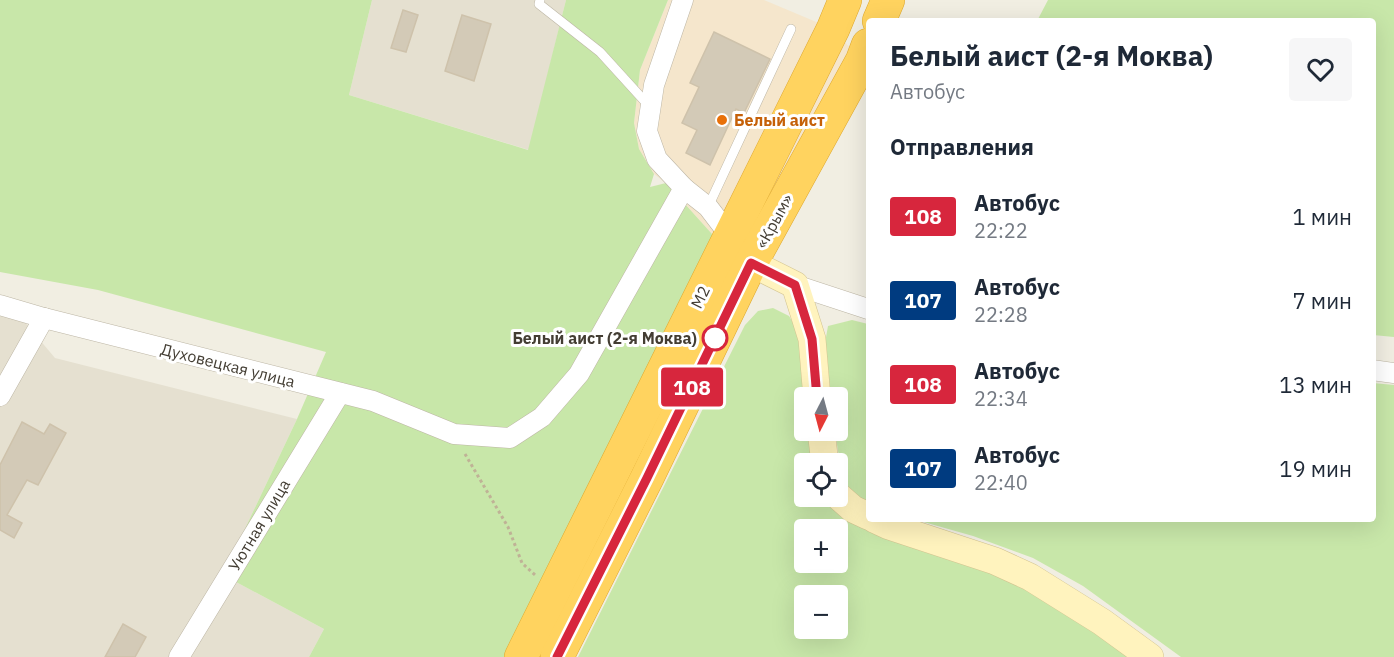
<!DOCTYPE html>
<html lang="ru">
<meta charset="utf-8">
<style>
body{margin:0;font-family:"IBM Plex Sans",sans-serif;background:#f6f6f7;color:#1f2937;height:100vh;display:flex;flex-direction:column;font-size:22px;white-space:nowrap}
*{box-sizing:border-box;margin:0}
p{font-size:20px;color:#747a83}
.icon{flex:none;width:33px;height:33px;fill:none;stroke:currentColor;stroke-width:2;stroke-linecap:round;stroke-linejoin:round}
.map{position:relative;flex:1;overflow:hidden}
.sheet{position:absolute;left:866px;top:18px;width:510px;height:504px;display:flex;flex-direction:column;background:#fff;border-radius:6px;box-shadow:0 6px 24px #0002}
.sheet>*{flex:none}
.badge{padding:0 12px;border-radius:4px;font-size:21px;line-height:39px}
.needle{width:39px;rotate:186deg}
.tools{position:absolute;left:794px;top:387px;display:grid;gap:12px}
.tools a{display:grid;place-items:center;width:54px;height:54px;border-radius:6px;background:#fff;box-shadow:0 6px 24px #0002;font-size:30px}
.map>.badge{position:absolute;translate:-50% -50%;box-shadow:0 0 0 3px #fff}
h2{padding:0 24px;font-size:22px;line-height:54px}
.round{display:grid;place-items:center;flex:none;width:63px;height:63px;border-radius:6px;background:#f6f6f7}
.summary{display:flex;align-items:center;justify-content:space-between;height:102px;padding:0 24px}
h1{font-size:28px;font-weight:700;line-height:45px}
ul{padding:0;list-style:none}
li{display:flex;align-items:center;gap:18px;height:84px;padding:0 24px}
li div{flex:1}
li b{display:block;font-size:22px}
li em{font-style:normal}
li .badge{min-width:66px;font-weight:700;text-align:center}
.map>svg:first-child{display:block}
</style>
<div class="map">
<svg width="1394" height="657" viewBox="0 0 1394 657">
<rect width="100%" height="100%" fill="#f1eee2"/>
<!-- residential -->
<g fill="#e5e0d0">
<path d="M372 0H566L529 150 349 95Z"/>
<path d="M0 315 23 320 55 358 297 419 223 575 324 629 309 657H0Z"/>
</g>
<!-- commercial -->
<path fill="#f5e6cc" d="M668 0H764L833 29 862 61 766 270 712 234 666 183 654 174 639 149 634 123 640 70Z"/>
<!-- green -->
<g fill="#c8e7a9" fill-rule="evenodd">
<path d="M0 0H372L349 95 528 150 566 0H668L640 70 634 123 639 149 654 174 650 187 666 183 712 234 723 267 526 657H309L324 629 223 575 297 419 326 352 98 290 0 272Z"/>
<path d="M1048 0H1394V337L1373 335 1372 21H1037Z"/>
<path d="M773 308 789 316 798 331 804 398V430L811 431 814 463 804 464V496L828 497 1027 585 1134 657H578L745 325 758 311ZM804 530H837V562H804ZM804 596H837V628H804Z"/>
<path d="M852 320 868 324V503L864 502 846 485 838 451 835 431 837 430V398L831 397 825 343 828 326Z"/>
<path d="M1373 383 1394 385V657H1181L1083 586 1033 558 973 536 913 519H1372Z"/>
</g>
<!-- building -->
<g fill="#d3cab7" stroke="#cec2ab" stroke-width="1.5">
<path d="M403 10 418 15 406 52 391 48Z"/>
<path d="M462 15 491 24 474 81 445 71Z"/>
<path d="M714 32 770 59 744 113 736 109 710 165 686 153 697 130 682 123 699 87 690 83Z"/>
<path d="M22 422 44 434 50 424 66 433 38 485 27 480 7 515 22 523 14 538 0 530V465Z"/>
<path d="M123 624 146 637 135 657H105Z"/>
</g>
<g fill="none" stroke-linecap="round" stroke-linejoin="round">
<!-- lane casing -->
<g stroke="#bdb6a5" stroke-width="10">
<g id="lane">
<path d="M540 0 539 4 600 52 650 107"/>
<path d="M708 207 791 29"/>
</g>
</g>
<!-- street casing -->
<g stroke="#bdb6a5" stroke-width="21">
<g id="street">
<path d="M683 0 654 85 647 131 657 159 684 188 708 207 734 241"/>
<path d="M795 285 868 309"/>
<path d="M0 305 44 318 373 401 454 434 510 438 542 417 579 374 684 188"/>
<path d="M1372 370 1394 373"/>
<path d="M0 396 44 318"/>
<path d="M179 657 340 393"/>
</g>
</g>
<!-- secondary casing -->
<g stroke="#d3c491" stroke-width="28">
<g id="secondary">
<path d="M751 263 795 285 812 339 817 398"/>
<path d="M821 430 825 464"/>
<path d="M837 495 853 509 868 516"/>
<path d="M874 519 889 526 995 561 1030 577 1102 622 1150 657"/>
</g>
</g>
<!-- highway casing -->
<g stroke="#dea82f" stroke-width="34">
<g id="highway">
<path d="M879 21 888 0"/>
<path d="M521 657 833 29 845 0"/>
<path d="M557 657 647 478 751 263 862 61 868 45"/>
</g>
</g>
<!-- path -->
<path stroke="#bfb296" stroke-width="3" stroke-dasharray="3 3" stroke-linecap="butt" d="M465 454 508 527 522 563 535 575"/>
<!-- lane -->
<use href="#lane" stroke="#fff" stroke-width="9"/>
<!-- street -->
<use href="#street" stroke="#fff" stroke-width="20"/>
<!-- secondary -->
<use href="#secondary" stroke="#fff3be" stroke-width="27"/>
<!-- highway -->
<use href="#highway" stroke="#ffd35f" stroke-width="33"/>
</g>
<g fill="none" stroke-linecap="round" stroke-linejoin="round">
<!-- line casing -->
<g stroke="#fff" stroke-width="14">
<path id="line" d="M557 657 647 478 751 263 795 285 812 339 817 398"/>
</g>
<!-- line -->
<use href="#line" stroke="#d7263d" stroke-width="9"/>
</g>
<!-- markers -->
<circle fill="#e8710a" stroke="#fff" stroke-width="2" cx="722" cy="120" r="6"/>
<circle fill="#fff" stroke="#d7263d" stroke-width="3" cx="715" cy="338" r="12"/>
<g text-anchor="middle" stroke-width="6" stroke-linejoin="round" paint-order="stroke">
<!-- food labels -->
<g font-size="16" font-weight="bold" fill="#c56008" stroke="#fff" text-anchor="start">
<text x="734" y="126">Белый аист</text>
</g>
<!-- street labels -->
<g font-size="16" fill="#433d33" stroke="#fff">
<text transform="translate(774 221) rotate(-61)" y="6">«Крым»</text>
<text transform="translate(700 297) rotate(-64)" y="6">М2</text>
<text transform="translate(228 365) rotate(14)" y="6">Духовецкая улица</text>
<text transform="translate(259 525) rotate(-59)" y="6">Уютная улица</text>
</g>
<!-- stop labels -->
<g font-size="16" font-weight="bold" fill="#433d33" stroke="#fff" text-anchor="end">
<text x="697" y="344">Белый аист (2-я Моква)</text>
</g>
</g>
</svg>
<div class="tools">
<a><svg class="needle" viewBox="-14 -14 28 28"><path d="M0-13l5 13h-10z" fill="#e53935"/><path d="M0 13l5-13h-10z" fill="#747a83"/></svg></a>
<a><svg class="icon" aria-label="locate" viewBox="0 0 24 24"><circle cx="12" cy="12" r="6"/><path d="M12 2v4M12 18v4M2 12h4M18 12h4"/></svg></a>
<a>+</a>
<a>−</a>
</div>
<b class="badge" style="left:692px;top:387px;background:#d7263d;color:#fff">108</b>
<section class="sheet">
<div class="summary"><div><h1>Белый аист (2-я Моква)</h1><p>Автобус</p></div><a class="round"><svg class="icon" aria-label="heart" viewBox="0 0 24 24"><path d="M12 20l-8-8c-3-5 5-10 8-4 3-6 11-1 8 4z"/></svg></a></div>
<h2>Отправления</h2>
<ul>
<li><span class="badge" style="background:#d7263d;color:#fff">108</span><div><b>Автобус</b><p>22:22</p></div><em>1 мин</em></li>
<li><span class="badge" style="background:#003b80;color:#fff">107</span><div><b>Автобус</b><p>22:28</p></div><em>7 мин</em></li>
<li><span class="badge" style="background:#d7263d;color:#fff">108</span><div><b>Автобус</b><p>22:34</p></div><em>13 мин</em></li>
<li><span class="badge" style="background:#003b80;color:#fff">107</span><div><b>Автобус</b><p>22:40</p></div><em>19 мин</em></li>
</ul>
</section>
</div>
